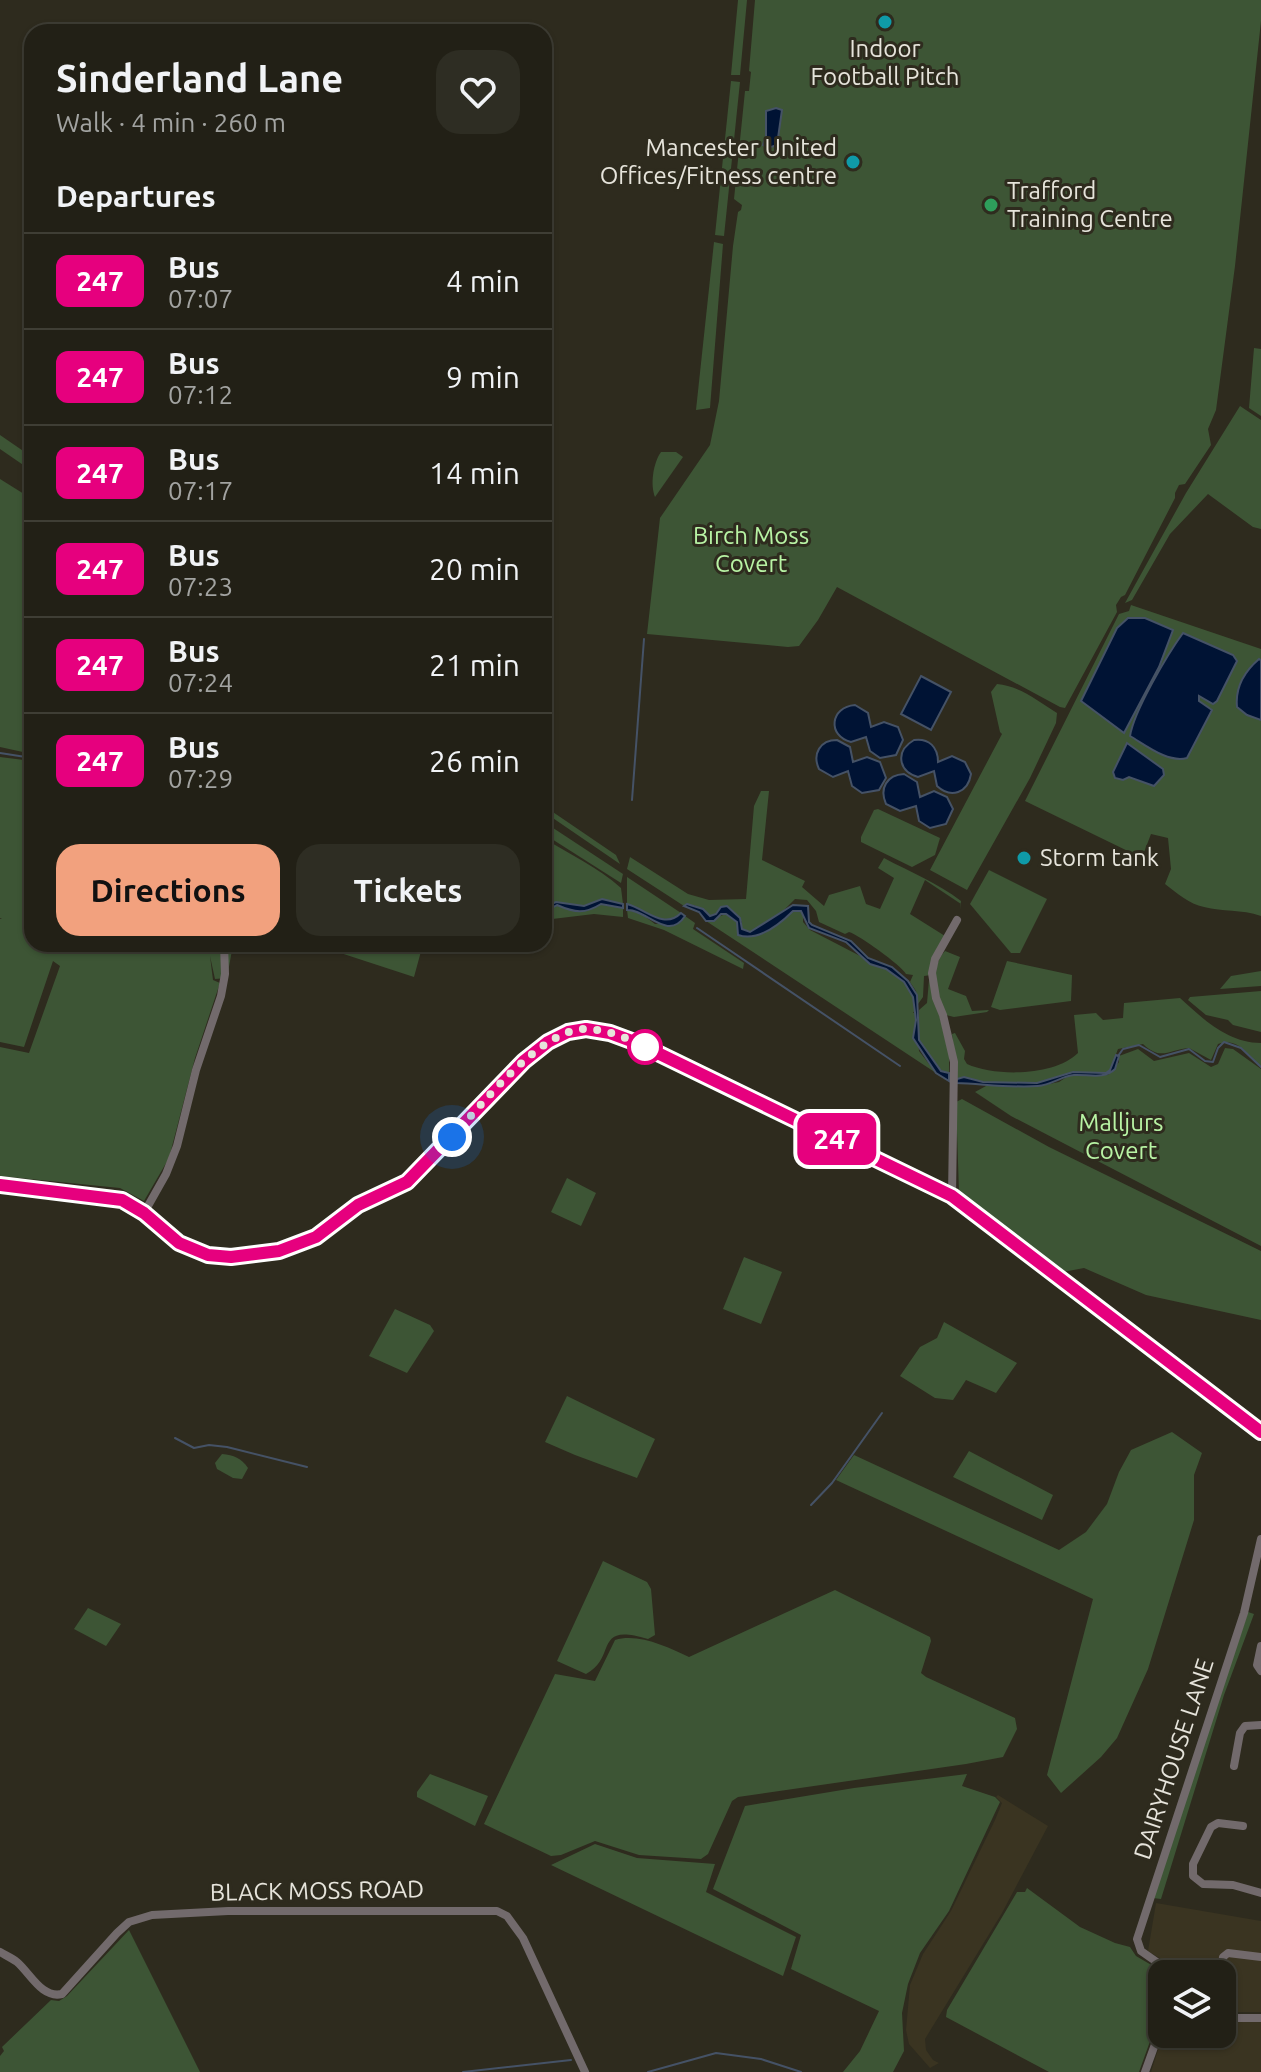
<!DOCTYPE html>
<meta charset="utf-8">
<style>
body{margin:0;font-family:Ubuntu,sans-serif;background:#2e2d23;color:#f1f3f6;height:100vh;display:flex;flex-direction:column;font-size:30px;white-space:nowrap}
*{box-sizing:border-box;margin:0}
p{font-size:26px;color:#a2a3a1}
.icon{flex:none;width:44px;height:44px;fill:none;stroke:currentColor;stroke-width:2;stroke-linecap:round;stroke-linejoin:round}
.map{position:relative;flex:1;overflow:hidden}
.drawer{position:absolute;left:24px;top:24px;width:528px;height:928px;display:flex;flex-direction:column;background:#222016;border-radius:24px;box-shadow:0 2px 6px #0004,0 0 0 2px #3f3e35}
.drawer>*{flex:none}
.badge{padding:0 16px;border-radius:12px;font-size:28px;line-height:52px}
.buttons{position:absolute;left:1148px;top:1960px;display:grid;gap:16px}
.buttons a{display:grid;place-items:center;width:88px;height:88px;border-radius:16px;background:#222016;box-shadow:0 2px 6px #0004,0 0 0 2px #3f3e35;font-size:40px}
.you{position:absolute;width:40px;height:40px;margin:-20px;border:6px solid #fff;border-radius:50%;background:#1a73e8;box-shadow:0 0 0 12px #1a73e833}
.map>.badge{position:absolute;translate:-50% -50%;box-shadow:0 0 0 4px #fff}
h2{padding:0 32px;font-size:30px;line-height:72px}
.round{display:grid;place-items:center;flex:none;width:84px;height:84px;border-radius:24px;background:#2e2d23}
.head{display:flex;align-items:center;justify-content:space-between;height:136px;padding:0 32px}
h1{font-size:38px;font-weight:700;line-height:60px}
.action{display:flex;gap:16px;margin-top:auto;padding:16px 32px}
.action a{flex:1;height:92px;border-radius:24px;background:#f2a17e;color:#111;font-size:32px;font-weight:700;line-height:92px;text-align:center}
.action a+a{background:#2e2d23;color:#f1f3f6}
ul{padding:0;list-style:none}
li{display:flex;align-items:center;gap:24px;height:96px;padding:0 32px;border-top:2px solid #3f3e35}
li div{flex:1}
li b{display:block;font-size:30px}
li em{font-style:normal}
li .badge{min-width:88px;font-weight:700;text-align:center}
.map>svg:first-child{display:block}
</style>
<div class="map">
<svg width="1261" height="2072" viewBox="0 0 1261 2072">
<rect width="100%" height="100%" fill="#2e2b1e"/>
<!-- built -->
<g fill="#3a3421">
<path d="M998 1795 1048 1826 1002 1913 925 2039 926 2050 933 2060 939 2063 930 2068 909 2044 906 2030 910 1985 923 1954 951 1911 995 1820 1002 1803 996 1797Z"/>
<path d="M1156 1903 1261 1921V2012H1222V1974H1185L1148 1951Z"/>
<path d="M1261 2021V2072H1151L1163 2034H1222V2023Z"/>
</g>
<!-- green -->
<g fill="#3d5535">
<path d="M738 0H747L740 75H731Z"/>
<path d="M755 0H1261V21L1235 266 1216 410 1208 429 1211 445 1185 484 1179 485 1175 493V498L1125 595 1121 597 1116 605 1117 612 1065 708 1060 707 837 587 818 620 799 646 788 647 647 634 660 518 710 445 719 401 733 246 738 212 741 210 742 205 734 199 745 91H749L751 72 749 71Z"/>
<path d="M731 81 740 82 724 236 715 235Z"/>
<path d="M714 242 723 244 710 408 696 410Z"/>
<path d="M1254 348 1261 349V416L1249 408Z"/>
<path d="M1240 406 1261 420V529L1253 527 1208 494 1170 534 1132 600 1125 603 1186 493Z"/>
<path d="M0 435 32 457V471L0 449Z"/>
<path d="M661 452H676L683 457 655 497C650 485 653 463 661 452Z"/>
<path d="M0 479 32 499V754L0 747Z"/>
<path d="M1131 605 1261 649V916C1241 909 1223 912 1204 907 1189 904 1177 893 1165 884L1171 869 1168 838 1151 834 1143 855H1136L1025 801 1119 614 1129 611Z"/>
<path d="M997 684C1020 686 1038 701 1057 713L1056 723 1030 778 967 890 930 870 1002 734 1000 732 991 692Z"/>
<path d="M0 757 32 761V944H269L257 950H232L227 978 215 979 210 956 213 980 220 983 195 1058 169 1158 144 1201 120 1188 0 1176V1047L29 1053 60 966 53 961 24 1047 0 1042V919H2L0 918Z"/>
<path d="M761 791H769L762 860 805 881 802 887 824 906 829 895 860 886 866 904 880 909 894 878 878 868 884 858C910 872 938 883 961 901L960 910 961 904 925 880 910 914 945 936 931 975 924 976 923 997 918 1004 916 991 910 982 913 975 906 974C901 965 859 935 849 932L845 934 819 922 816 911 807 900 795 899 777 917 750 932 742 929V922L727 906 721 907 716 914 710 916 694 905 684 906 627 869 630 857 688 894 709 900 746 899 754 806Z"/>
<path d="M544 806 616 855 620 864 544 812Z"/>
<path d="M878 809 940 838 935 855 912 867 861 842V837L874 810Z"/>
<path d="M544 822 623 874 621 883 544 834Z"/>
<path d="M544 838C570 855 598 867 621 888L623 904 602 899 584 906 556 902 544 907Z"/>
<path d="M989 870 1047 899 1020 953H1011L970 904Z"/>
<path d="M627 877 681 913C664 930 646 909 627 904Z"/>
<path d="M601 904 623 908V917L594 914 544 920V912L557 905C575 913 585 914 601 904Z"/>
<path d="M635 909 655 924 681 922 685 916 695 923 693 929 744 963 743 969 664 930 628 918 627 910Z"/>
<path d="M796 909 803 913V922L810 930 893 973 904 982 913 997 915 1010 913 1013H916L919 1051 936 1073 706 921 726 914 737 922 738 935C770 933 771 928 796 909Z"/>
<path d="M313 944H423L414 977Z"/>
<path d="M945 951 960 957 948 989 966 996 972 1011 989 1010 987 1012 954 1017 946 1015C937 996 929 968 945 951Z"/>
<path d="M1007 961 1072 975 1071 1001 1000 1010 991 1007Z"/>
<path d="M1261 971V986L1220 989 1231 976Z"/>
<path d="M929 980H931L949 1055V1073L941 1071 919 1040V1010L927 1003Z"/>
<path d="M1261 991V1032L1233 1025 1228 1020 1206 1015 1188 1000 1190 997Z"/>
<path d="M1180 998C1203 1019 1228 1043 1261 1043V1066C1248 1056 1238 1036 1218 1044L1211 1060 1189 1048C1168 1050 1161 1061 1143 1044L1118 1049 1110 1070 1106 1073 1073 1072 1037 1083 983 1082 964 1077 957 1079 952 1034 955 1033 965 1051 964 1059 967 1064C996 1077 1055 1076 1078 1053L1074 1015 1096 1013 1103 1020 1123 1018 1124 1003Z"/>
<path d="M1225 1048 1233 1049 1261 1069V1246L1011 1116 975 1092 986 1086H1039L1059 1082 1068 1076 1108 1075 1119 1062V1056L1138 1049 1154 1061 1189 1053 1211 1067 1218 1064Z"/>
<path d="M962 1099 1049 1147 1261 1251V1320L1146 1295 1084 1268 1063 1272 959 1192 956 1102Z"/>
<path d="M567 1178 596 1193 581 1226 551 1212Z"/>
<path d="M744 1257 782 1272 761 1324 723 1309Z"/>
<path d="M395 1309 430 1325 434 1331 407 1373 369 1356Z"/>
<path d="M944 1322 1017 1363 996 1393 966 1380 953 1400 935 1398 900 1376 920 1347 937 1338Z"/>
<path d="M567 1396 655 1439 637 1478 575 1455 545 1442Z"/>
<path d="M1172 1432 1202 1453 1194 1475V1520L1148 1669 1117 1738 1101 1757 1061 1793 1047 1775 1093 1599 836 1480 854 1455 1059 1550 1086 1532 1107 1504 1119 1472 1131 1450Z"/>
<path d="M969 1451 1053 1495 1042 1520 953 1477Z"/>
<path d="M222 1454C234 1455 241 1458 248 1468L242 1479 233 1478 217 1469 215 1463Z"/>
<path d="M603 1561 647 1582 651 1589 655 1635 648 1639C592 1622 618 1657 586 1674L557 1661Z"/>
<path d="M835 1590 930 1637 931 1641 921 1673 926 1677 1015 1718 1017 1729 1003 1757 966 1764 738 1797 732 1801 708 1854 701 1859 639 1855 595 1841 561 1855 551 1856 484 1824 555 1674 595 1681 615 1640C639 1633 667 1647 689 1657Z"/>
<path d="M88 1608 121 1624 106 1646 74 1629Z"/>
<path d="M1248 1612 1254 1614 1224 1695 1161 1899 1153 1898Z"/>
<path d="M430 1774 488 1796 475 1826 417 1797V1792Z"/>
<path d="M967 1774 962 1786 995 1797 1000 1802 949 1911 920 1953 908 1984 902 2013 904 2051 893 2072H843L860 2051 879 2011 791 1969 801 1935 713 1889 745 1806 854 1788Z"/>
<path d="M595 1844 637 1858 715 1864 706 1892 796 1937 783 1976 551 1865Z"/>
<path d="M1027 1888 1080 1927 1115 1943 1130 1947 1136 1956 1165 1973 1162 1974V2008L1139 2072H1049L946 2017 947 2010 1017 1892H1025Z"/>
<path d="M129 1930 200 2072H0V2056L4 2051 2 2047 51 2000 59 2001 67 1996Z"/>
</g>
<!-- water -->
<g fill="#001334" stroke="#455266" stroke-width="2">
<path d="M776 108 782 110 777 145 768 148 763 145 766 136V111Z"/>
<path d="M1128 618H1145L1173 630 1159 667 1124 733 1081 701 1117 628Z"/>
<path d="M1183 633 1233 655 1237 661 1217 701 1213 704 1199 696V701L1212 710 1187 758C1168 763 1147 746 1130 736 1134 711 1167 655 1183 633Z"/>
<path d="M1259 659 1261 660V720L1247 715 1237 707C1235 687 1245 671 1259 659Z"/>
<path d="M921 676 951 692 931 730 901 714Z"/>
<path d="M855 705 868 713 871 727 884 722 898 727 903 740 896 755 880 758 870 751 866 737 851 742C827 736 830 707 855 705Z"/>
<path d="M837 740 850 747 853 762 867 757 880 762 886 778 879 790 862 793 852 786 848 771 833 777 819 769C812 754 820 740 837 740Z"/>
<path d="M914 740C929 738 938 747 938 762L952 756 965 762 971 774C968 793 951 799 937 786L934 771 918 777C898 771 895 751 914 740Z"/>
<path d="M1127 743 1163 769 1164 775 1154 786 1129 777 1123 780 1115 778 1113 772Z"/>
<path d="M904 774 917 782 920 797 934 791 947 797 953 809 946 824 930 828 919 821 916 806 900 811 886 804C879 788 887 775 904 774Z"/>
<path d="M602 899 623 904V908L601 904C585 914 575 913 557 905L544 912V907L556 902 584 906Z"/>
<path d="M627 904C646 909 664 930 681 913L685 916C668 942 646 909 627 910Z"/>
<path d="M687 904 703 909 710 916 716 914 721 907 727 906 740 918 742 929 750 932 793 905 808 906 809 922 812 925 851 941 868 958 892 967 908 981 917 995 919 1040 941 1071 949 1073V1081L936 1073 913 1038 916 1020 913 997 904 982 886 969 870 964 846 942 809 928 801 911H793C779 925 758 942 738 935L737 922 726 914H721L714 921H706L699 912 684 906Z"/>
<path d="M1116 1055 1119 1056 1115 1069C1104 1080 1088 1074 1074 1075 1062 1076 1051 1085 1038 1086 1011 1088 984 1084 956 1083L957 1079 964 1077 983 1082 1037 1083 1073 1072 1106 1073 1110 1070Z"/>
</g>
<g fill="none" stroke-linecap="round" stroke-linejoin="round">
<!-- stream -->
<g stroke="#455266" stroke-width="2">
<path d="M0 753 32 758"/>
<path d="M632 800 644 639"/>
<path d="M697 928 900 1066"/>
<path d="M1118 1056 1123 1049 1139 1045 1160 1057 1189 1049 1205 1061 1213 1062 1218 1048 1224 1042 1241 1048 1261 1067"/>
<path d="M175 1438 194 1448 209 1445 227 1447 307 1467"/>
<path d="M811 1505 832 1483 882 1413"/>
<path d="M463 2072 571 2060"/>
<path d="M648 2072 716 2053 761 2059 801 2072"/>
</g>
<!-- minor -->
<g stroke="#726a6c" stroke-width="8">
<path d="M0 1185 122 1200 144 1213 179 1243 208 1255 231 1257 279 1251 316 1237 358 1205 407 1182 524 1061 548 1042 568 1032 586 1029 610 1033 637 1043 952 1196 1261 1432"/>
<path d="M952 1196 954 1062 943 1015 936 998 932 973 935 959 957 920"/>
<path d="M144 1213 166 1174 177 1146 196 1070 221 996 225 974 224 944"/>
<path d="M1261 1646 1257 1665 1261 1671"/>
<path d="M1234 1766 1240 1733 1245 1726 1261 1725"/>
<path d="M1243 1826 1218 1823 1211 1827 1193 1864V1876L1203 1884 1233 1885 1261 1893"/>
<path d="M0 1952C5 1955 12 1958 17 1962 30 1973 42 1999 62 1994L117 1933 129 1922 152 1915 228 1911H497L507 1916 523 1938 585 2072"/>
<path d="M1174 1974 1141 1951 1137 1939 1244 1613 1261 1539"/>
<path d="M1221 1974 1223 1957 1228 1953 1261 1957"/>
<path d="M1222 2018H1261"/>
<path d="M1145 2072 1162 2025"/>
</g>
</g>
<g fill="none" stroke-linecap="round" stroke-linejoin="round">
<!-- line casing -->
<g stroke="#fff" stroke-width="18">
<path id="line" d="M0 1185 122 1200 144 1213 179 1243 208 1255 231 1257 279 1251 316 1237 358 1205 407 1182 524 1061 548 1042 568 1032 586 1029 610 1033 637 1043 952 1196 1261 1432"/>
</g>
<!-- line -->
<use href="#line" stroke="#e6007e" stroke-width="12"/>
<!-- walk -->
<path stroke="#e6e4db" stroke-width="8" stroke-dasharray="0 14.4" d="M452 1137C482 1105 539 1030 585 1029 606 1029 627 1038 645 1047"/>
</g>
<!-- markers -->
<g fill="#0f9aa8" stroke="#2e2b1e" stroke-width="3">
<circle cx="885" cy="22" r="8"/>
<circle cx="853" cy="162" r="8"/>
<circle cx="1024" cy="858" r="8"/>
</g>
<circle fill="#2e9e5b" stroke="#2e2b1e" stroke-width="3" cx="991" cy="205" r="8"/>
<circle fill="#fff" stroke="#e6007e" stroke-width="4" cx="645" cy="1047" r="16"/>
<g text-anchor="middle" stroke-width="6" stroke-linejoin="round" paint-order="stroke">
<!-- poi labels -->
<g font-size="24" fill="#e6e4db" stroke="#2e2b1e" text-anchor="start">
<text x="885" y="57" text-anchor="middle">Indoor<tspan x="885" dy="28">Football Pitch</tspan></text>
<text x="837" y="156" text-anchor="end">Mancester United<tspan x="837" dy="28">Offices/Fitness centre</tspan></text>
<text x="1007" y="199">Trafford<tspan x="1007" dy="28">Training Centre</tspan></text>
<text x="1040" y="866">Storm tank</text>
</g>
<!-- park labels -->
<g font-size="24" fill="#b8f3a4" stroke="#2e2b1e">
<text x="751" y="544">Birch Moss<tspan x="751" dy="28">Covert</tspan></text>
<text x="1121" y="1131">Malljurs<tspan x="1121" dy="28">Covert</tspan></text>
</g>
<!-- street labels -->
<g font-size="24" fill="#e6e4db" stroke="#2e2b1e">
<text transform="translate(1174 1759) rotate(-72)" y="8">DAIRYHOUSE LANE</text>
<text transform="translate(317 1891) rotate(-1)" y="8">BLACK MOSS ROAD</text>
</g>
</g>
</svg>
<div class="buttons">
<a><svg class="icon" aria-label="layers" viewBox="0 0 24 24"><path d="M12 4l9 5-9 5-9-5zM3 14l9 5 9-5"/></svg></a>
</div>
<div class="you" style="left:452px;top:1137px"></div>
<b class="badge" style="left:837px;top:1139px;background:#e6007e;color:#fff">247</b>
<section class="drawer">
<div class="head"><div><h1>Sinderland Lane</h1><p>Walk · 4 min · 260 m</p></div><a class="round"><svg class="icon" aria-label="heart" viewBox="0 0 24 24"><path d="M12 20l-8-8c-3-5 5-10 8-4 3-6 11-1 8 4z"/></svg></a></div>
<h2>Departures</h2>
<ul>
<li><span class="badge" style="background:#e6007e;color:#fff">247</span><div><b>Bus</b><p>07:07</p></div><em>4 min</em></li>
<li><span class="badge" style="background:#e6007e;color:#fff">247</span><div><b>Bus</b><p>07:12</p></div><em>9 min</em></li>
<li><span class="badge" style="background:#e6007e;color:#fff">247</span><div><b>Bus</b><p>07:17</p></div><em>14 min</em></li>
<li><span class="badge" style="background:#e6007e;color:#fff">247</span><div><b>Bus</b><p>07:23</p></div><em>20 min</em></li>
<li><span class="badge" style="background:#e6007e;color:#fff">247</span><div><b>Bus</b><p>07:24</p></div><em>21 min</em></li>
<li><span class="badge" style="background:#e6007e;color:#fff">247</span><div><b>Bus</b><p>07:29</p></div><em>26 min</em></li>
</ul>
<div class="action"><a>Directions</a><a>Tickets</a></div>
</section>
</div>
